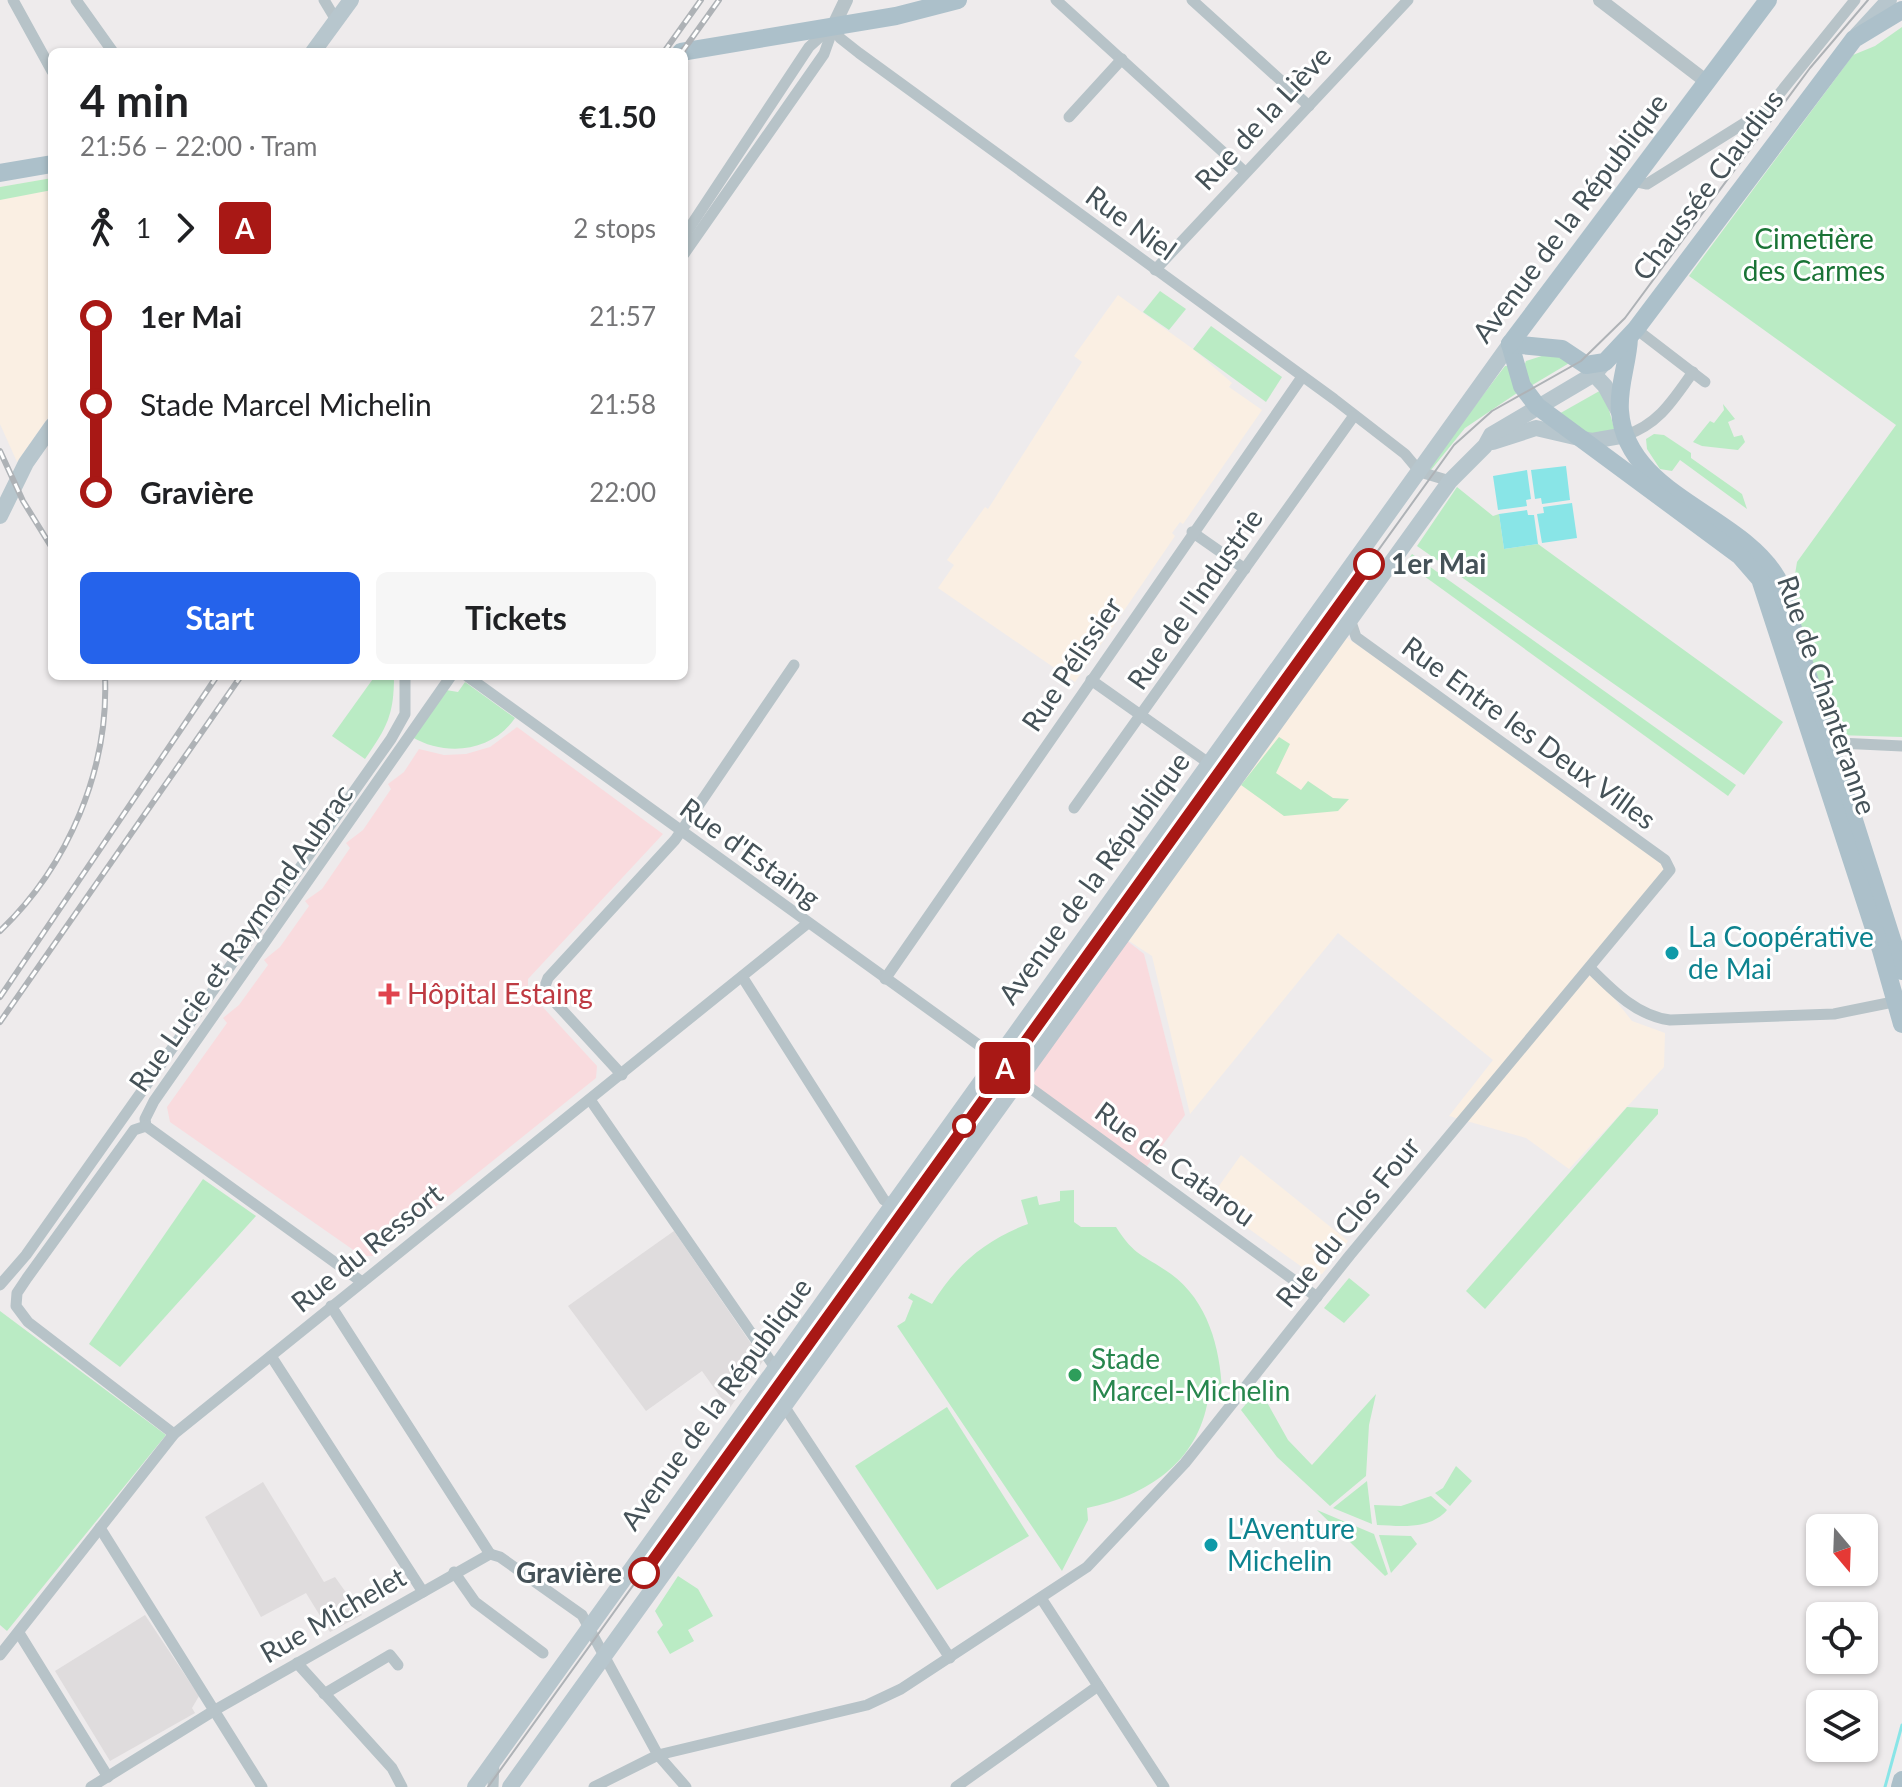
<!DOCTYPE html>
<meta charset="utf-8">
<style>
body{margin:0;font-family:Lato,sans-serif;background:#f6f6f6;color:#202124;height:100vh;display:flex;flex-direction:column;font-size:30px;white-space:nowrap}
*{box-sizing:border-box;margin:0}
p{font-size:26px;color:#757577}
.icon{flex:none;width:44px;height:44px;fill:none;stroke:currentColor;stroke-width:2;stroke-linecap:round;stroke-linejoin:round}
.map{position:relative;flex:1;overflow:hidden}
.side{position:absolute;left:48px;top:48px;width:640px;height:632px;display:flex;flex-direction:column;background:#fff;border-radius:12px;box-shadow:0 2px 6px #0004}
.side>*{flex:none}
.badge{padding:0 16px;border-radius:6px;font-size:28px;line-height:52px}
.needle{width:52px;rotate:161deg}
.controls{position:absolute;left:1806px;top:1514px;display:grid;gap:16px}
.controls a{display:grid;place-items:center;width:72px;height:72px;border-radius:12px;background:#fff;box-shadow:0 2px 6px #0004;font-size:40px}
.map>.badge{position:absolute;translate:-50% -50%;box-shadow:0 0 0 4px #fff}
.legs{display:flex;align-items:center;gap:12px;height:88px;padding:0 32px;font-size:26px}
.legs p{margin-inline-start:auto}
.head{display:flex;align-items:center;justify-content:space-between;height:136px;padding:0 32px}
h1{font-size:44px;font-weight:700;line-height:60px}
.primary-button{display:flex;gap:16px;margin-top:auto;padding:16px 32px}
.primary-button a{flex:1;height:92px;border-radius:12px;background:#2563eb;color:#fff;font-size:32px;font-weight:700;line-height:92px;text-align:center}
.primary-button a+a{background:#f6f6f6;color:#202124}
ul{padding:0 32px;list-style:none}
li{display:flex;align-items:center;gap:28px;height:88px;font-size:30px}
li i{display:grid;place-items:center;width:12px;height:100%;margin:0 10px;background:currentColor}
li i::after{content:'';width:20px;height:20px;margin:-10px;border:6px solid;border-radius:50%;background:#fff}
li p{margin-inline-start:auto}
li:first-child i{background:linear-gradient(#0000 50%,currentColor 0)}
li:last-child i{background:linear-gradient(currentColor 50%,#0000 0)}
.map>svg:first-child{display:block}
</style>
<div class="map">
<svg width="1902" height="1787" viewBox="0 0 1902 1787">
<rect width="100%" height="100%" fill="#eeebec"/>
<!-- commercial -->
<g fill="#faefe3">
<path d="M52 178V412L17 462 0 424V187Z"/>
<path d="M1118 295 1193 349 1232 383 1229 387 1262 410 1183 524 1180 522 1172 533 1175 536 1075 682 938 588 954 565 947 560 985 507 988 509 1082 362 1074 356Z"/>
<path d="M1340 633 1497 742 1670 870 1590 968 1632 1021 1665 1033 1664 1067 1569 1169 1526 1138 1449 1116 1493 1060 1338 933 1190 1114 1152 956 1120 935Z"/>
<path d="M1241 1155 1348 1241 1322 1274 1313 1275 1209 1200Z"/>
</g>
<!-- education -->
<g fill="#dfdcdd">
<path d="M674 1231 763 1361 729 1409 702 1371 646 1411 568 1306Z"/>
<path d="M263 1482 324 1582 335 1577 362 1615 330 1632 306 1593 261 1617 205 1517Z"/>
<path d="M145 1615 199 1696 192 1708 195 1713 110 1761 55 1671Z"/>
</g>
<!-- medical -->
<g fill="#f9dbde">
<path d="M517 727 663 834 528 979V991L597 1066 596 1078 374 1256H362L170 1122 167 1107 227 1023 223 1018 239 1005 268 965 264 960 280 947 309 906 305 901 322 889 350 848 346 843 363 830 391 789 388 784 404 772 419 749 444 755 466 754 490 747Z"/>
<path d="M1121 936 1144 954 1185 1115 1144 1170 1023 1076Z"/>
</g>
<!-- green -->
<g fill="#baebc4">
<path d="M1902 27V737L1836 735 1795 606 1793 587 1797 562 1896 425 1689 276 1853 55 1875 46Z"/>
<path d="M52 178V190L0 200V187Z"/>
<path d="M1160 291 1186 309 1169 330 1143 312Z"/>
<path d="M1211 326 1282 377 1266 402 1193 349Z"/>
<path d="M1548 354 1559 355 1571 362 1529 387 1523 369 1526 361Z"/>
<path d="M1505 366H1510L1517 393 1465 428 1431 470 1427 469Z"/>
<path d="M1603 389 1615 431 1588 435 1557 415Z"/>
<path d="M1723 404 1735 419 1728 422 1734 437 1742 435 1745 442 1738 450 1702 446 1693 442 1710 421 1714 423 1724 410Z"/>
<path d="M1654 434 1664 435 1691 453V458L1742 494 1747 509 1680 460 1672 471 1660 469 1647 449 1646 439Z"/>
<path d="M1457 487 1493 516 1499 514 1504 549 1538 544 1783 722 1744 775 1417 546Z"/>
<path d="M1412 554 1736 785 1728 796 1406 563Z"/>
<path d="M375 676H394C394 715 387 727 365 759L332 736Z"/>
<path d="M465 682 515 718C492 752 446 757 412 737L446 690 458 692Z"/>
<path d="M1279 737 1290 744 1276 773 1301 790 1308 781 1333 798 1349 799 1338 811 1284 816 1241 785Z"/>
<path d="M1627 1107 1658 1109V1114L1485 1309 1466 1291Z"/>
<path d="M203 1179 256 1216 120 1367 89 1344Z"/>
<path d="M1074 1190V1222L1081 1227H1116C1136 1258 1143 1254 1171 1274 1208 1301 1220 1348 1222 1390L1208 1399C1198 1463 1146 1496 1087 1508L1088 1520 1062 1571 897 1326 905 1321 913 1301 908 1298 911 1293 932 1304C956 1265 985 1240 1028 1224L1021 1200 1037 1196 1039 1205 1060 1201V1191Z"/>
<path d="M1349 1278 1370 1295 1344 1323 1324 1308Z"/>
<path d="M0 1311 166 1435 7 1631 0 1625Z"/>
<path d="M1259 1388 1288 1440 1312 1465 1376 1394 1369 1425 1366 1476 1330 1506 1277 1457 1241 1410Z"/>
<path d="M947 1407 1029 1536 937 1590 855 1466Z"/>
<path d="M1456 1466 1472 1481 1450 1506 1435 1493 1443 1488Z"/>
<path d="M1367 1481 1372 1524 1333 1508Z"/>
<path d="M1431 1496 1447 1510C1430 1530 1401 1526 1377 1525L1374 1505 1401 1506Z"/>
<path d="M1317 1510 1374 1534 1388 1574 1385 1576Z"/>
<path d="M1379 1535 1411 1536 1417 1544 1391 1573Z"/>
<path d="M678 1576 698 1589 713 1616 688 1630 694 1641 670 1654 657 1632 663 1625 655 1611Z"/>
</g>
<!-- water -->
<g fill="#89e5e7">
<path d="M1566 466 1570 500 1542 504 1541 498 1535 499 1531 470Z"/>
<path d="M1527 470 1531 499 1526 500 1527 506 1498 510 1493 476Z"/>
<path d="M1572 503 1577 538 1542 543 1537 514 1544 513 1543 507Z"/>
<path d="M1527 510 1528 515H1534L1538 544 1504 549 1499 514Z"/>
</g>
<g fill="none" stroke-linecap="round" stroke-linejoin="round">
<!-- stream -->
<path stroke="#89e5e7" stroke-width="3" d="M1885 1787 1902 1725"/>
<!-- minor -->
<g stroke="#b7c3c8" stroke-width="11">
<path d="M13 0 52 71"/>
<path d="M76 0 113 52"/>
<path d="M324 0 336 20"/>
<path d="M1056 0 1245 172"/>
<path d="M1192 0 1309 106"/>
<path d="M834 25 840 38 859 53 1334 399 1405 454 1420 472 1450 481"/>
<path d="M1069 117 1122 59"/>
<path d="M1633 181 1647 184 1767 109 1855 0"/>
<path d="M684 236 809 47 830 28"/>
<path d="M684 254 824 54 834 26"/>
<path d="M1155 270 1408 0"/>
<path d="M1636 329 1705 382"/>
<path d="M1626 435C1659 424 1673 400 1693 372"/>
<path d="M1192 532 1245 569"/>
<path d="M467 676 987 1051 1022 1082 1317 1297"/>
<path d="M1091 680 1210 764"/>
<path d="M1827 747 1839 743 1902 746"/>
<path d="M1074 808 1353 417"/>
<path d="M1590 968C1612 990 1637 1016 1670 1020L1834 1014 1898 1001"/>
<path d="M743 978 884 1200 893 1205"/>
<path d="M885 979 1302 377"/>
<path d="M622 1075 552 999 545 986 548 978 675 840 794 665"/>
<path d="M591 1101 776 1369"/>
<path d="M146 1126 145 1119 154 1101 451 676"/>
<path d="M146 1126 134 1130 27 1278 17 1293 16 1306 28 1322 174 1434"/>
<path d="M146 1126 362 1282"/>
<path d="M0 1285 26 1255 391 739 405 714V676"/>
<path d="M331 1306 490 1554"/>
<path d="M271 1356 423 1592"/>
<path d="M784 1406 950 1658"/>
<path d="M100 1528 262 1787"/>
<path d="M454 1572 475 1602 543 1653"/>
<path d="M1041 1598 1164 1787"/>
<path d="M19 1633 108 1777"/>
<path d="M0 1655 174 1434 808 923"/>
<path d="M297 1663 392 1768 402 1787"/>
<path d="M324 1694 390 1655 398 1665"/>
<path d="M91 1787 215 1710 490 1554 500 1557 582 1615 658 1755 686 1787"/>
<path d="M493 1787 494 1760"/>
<path d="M594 1787 658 1755 867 1705 901 1689 1087 1567 1185 1463 1350 1255 1670 870 1665 860 1356 637 1350 619"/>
<path d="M956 1787 1098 1686"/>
</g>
<!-- tertiary -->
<g stroke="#b7c3c8" stroke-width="14">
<path d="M1600 0 1707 82"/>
<path d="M834 25 846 0"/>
</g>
<!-- secondary -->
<g stroke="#b7c6cd" stroke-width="16">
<path d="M1857 35 1889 0"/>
<path d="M313 52 351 0"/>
<path d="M1589 369 1605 386 1620 414"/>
<path d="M1493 442 1536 428 1592 441 1626 435"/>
<path d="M0 516 26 463 52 426"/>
<path d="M475 1787 1510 344"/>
<path d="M510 1787 1450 481 1485 446 1491 435 1594 374 1605 362"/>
</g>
<!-- primary -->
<g stroke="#acc0ca" stroke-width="18">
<path d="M681 52 896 16 958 0"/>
<path d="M0 173 52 164"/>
<path d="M1629 338C1628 363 1618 386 1620 411 1626 495 1740 514 1777 578L1902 971"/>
<path d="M1510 344 1522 386 1537 406 1740 556 1760 579 1881 950 1902 1024"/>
<path d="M1510 344 1562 349 1586 365 1605 362 1636 329 1854 39 1902 10"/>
<path d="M1510 344 1768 0"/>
<path d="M1900 1787 1902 1780"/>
</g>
<!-- tram -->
<path stroke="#aeb2b6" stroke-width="2" d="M488 1787 1454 445 1492 411 1581 361 1625 318 1810 68 1868 0"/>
<!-- rail casing -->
<g stroke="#aeb2b6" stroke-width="6">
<g id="rail">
<path d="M664 52 701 0"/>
<path d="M682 52 719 0"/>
<path d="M0 451 23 501 52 548"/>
<path d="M0 931C68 866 109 770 105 676"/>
<path d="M0 997 217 676"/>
<path d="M0 1022 241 676"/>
</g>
</g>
<!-- rail -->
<use href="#rail" stroke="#fff" stroke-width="3" stroke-dasharray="9" stroke-linecap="butt"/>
</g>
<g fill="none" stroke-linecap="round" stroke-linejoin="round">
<!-- line-1 casing -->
<g stroke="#fff" stroke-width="18">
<path id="line-1" d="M644 1573 1369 564"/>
</g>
<!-- line-1 -->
<use href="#line-1" stroke="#a81815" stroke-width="12"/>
</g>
<!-- markers -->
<g fill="#fff" stroke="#a81815" stroke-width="4">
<circle cx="1369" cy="564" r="14"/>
<circle cx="964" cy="1126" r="10"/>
<circle cx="644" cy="1573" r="14"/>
</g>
<g fill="#0f9aa8" stroke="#fff" stroke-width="3">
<circle cx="1672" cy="953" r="8"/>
<circle cx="1211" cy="1545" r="8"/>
</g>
<path fill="#e0444e" stroke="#fff" stroke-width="3" d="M385 982h8v8h8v8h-8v8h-8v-8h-8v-8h8z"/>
<circle fill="#2e9e5b" stroke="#fff" stroke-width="3" cx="1075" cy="1375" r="8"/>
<g text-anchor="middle" stroke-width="6" stroke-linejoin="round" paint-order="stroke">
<!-- street labels -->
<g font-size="28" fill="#455258" stroke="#fff">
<text transform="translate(1263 118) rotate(-47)" y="10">Rue de la Liève</text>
<text transform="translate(1708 185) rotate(-53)" y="10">Chaussée Claudius</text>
<text transform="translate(1570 218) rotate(-53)" y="10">Avenue de la République</text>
<text transform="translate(1131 223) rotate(36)" y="10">Rue Niel</text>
<text transform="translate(1195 599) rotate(-55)" y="10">Rue de l'Industrie</text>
<text transform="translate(1072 664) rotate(-56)" y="10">Rue Pélissier</text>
<text transform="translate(1827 695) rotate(71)" y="10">Rue de Chanteranne</text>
<text transform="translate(1529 733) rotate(36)" y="10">Rue Entre les Deux Villes</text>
<text transform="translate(750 853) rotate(36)" y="10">Rue d'Estaing</text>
<text transform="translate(1094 878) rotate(-54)" y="10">Avenue de la République</text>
<text transform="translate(241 938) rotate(-55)" y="10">Rue Lucie et Raymond Aubrac</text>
<text transform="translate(1175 1164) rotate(36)" y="10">Rue de Catarou</text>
<text transform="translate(1348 1222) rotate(-51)" y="10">Rue du Clos Four</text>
<text transform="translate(367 1248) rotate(-39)" y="10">Rue du Ressort</text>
<text transform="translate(716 1404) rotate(-54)" y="10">Avenue de la République</text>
<text transform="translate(333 1615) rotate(-30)" y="10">Rue Michelet</text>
</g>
<!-- park labels -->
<g font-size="28" fill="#1a7436" stroke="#fff">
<text x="1814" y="249">Cimetière<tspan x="1814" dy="32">des Carmes</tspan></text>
</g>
<!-- stop labels -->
<g font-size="28" font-weight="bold" fill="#455258" stroke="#fff" text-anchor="start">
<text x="1391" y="574">1er Mai</text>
<text x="622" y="1583" text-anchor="end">Gravière</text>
</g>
<!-- culture labels -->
<g font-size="28" fill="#0d838f" stroke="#fff" text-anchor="start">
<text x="1688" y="947">La Coopérative<tspan x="1688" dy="32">de Mai</tspan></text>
<text x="1227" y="1539">L'Aventure<tspan x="1227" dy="32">Michelin</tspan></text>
</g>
<!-- health labels -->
<g font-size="28" fill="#be3a42" stroke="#fff" text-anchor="start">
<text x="407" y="1004">Hôpital Estaing</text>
</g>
<!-- leisure labels -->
<g font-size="28" fill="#27864d" stroke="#fff" text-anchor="start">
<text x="1091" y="1369">Stade<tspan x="1091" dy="32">Marcel-Michelin</tspan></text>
</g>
</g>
</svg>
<div class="controls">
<a><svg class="needle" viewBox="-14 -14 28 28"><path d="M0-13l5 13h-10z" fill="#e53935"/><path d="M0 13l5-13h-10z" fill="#757577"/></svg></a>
<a><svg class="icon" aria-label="locate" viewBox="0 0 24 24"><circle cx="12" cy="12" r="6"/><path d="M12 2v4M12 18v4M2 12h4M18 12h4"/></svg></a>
<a><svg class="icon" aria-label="layers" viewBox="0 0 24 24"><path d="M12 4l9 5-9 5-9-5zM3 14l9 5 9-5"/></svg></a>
</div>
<b class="badge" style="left:1005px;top:1068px;background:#a81815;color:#fff">A</b>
<section class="side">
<div class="head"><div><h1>4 min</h1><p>21:56 – 22:00 · Tram</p></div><b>€1.50</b></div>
<div class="legs"><svg class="icon" aria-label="walk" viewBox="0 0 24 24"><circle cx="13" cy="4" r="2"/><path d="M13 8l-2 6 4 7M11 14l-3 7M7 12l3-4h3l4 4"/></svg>1<svg class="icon" aria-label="forward" viewBox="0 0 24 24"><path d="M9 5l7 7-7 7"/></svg><b class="badge" style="background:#a81815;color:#fff">A</b><p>2 stops</p></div>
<ul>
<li><i style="color:#a81815"></i><b>1er Mai</b><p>21:57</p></li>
<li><i style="color:#a81815"></i><span>Stade Marcel Michelin</span><p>21:58</p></li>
<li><i style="color:#a81815"></i><b>Gravière</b><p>22:00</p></li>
</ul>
<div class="primary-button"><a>Start</a><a>Tickets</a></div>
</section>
</div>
